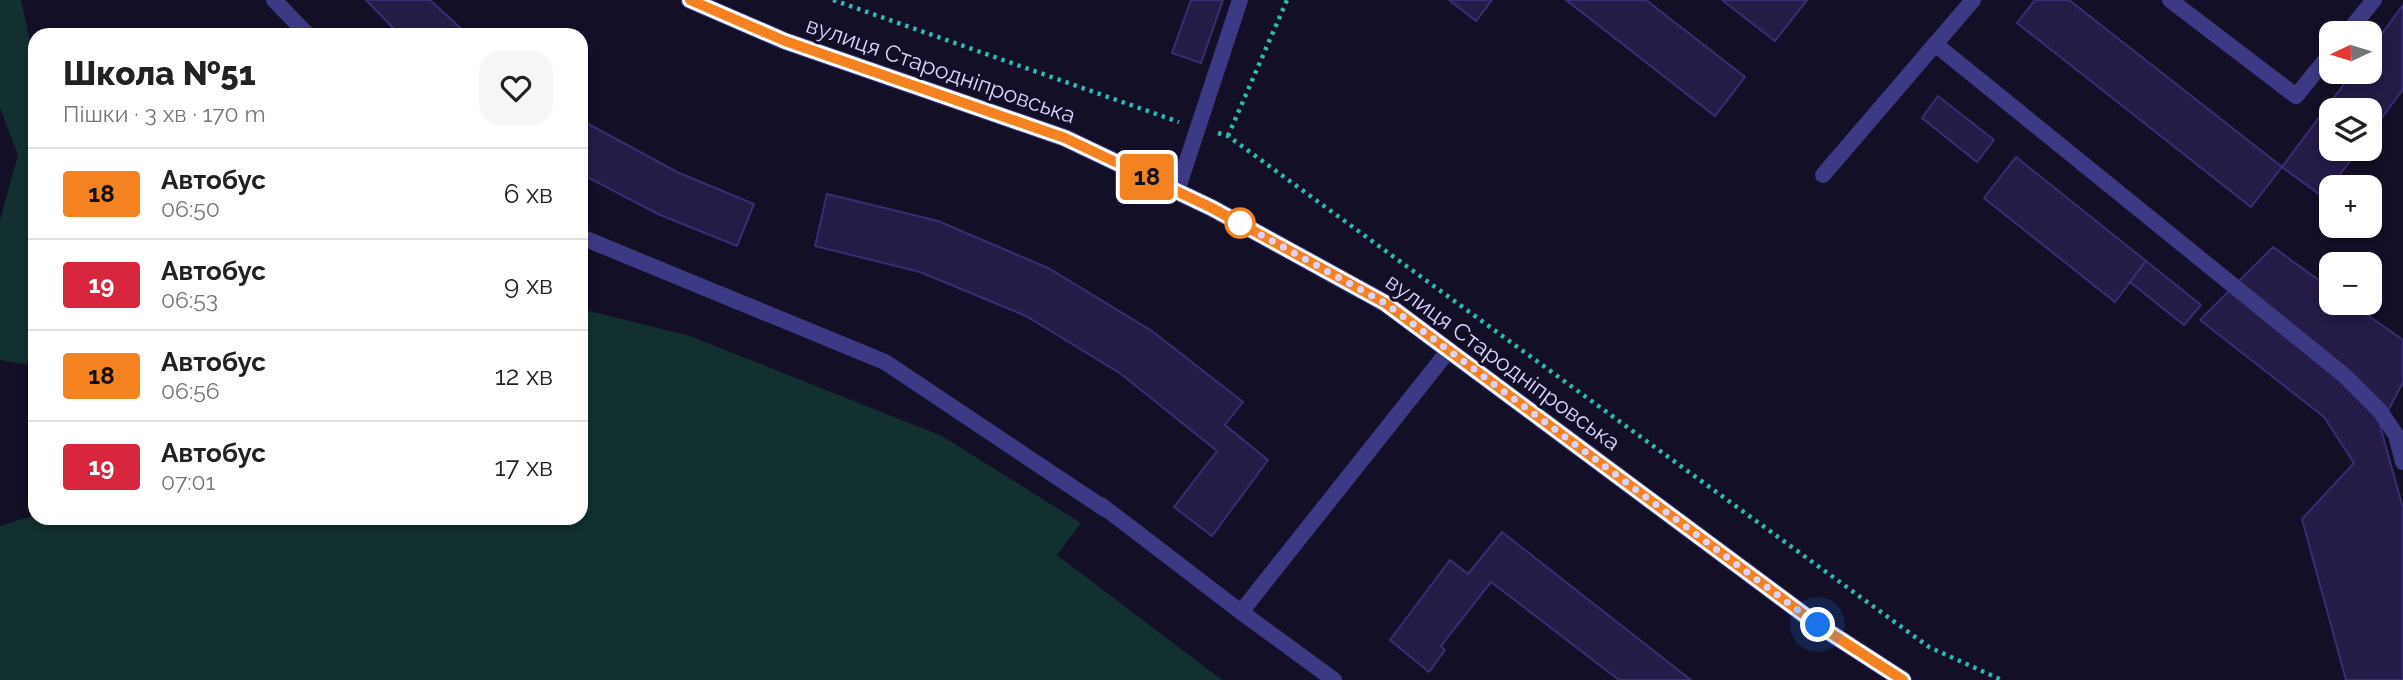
<!DOCTYPE html>
<html lang="uk">
<meta charset="utf-8">
<style>
body{margin:0;font-family:Raleway,sans-serif;background:#f6f6f6;color:#222;height:100vh;display:flex;flex-direction:column;font-size:26px;white-space:nowrap}
*{box-sizing:border-box;margin:0}
p{font-size:23px;color:#767676}
.icon{flex:none;width:38px;height:38px;fill:none;stroke:currentColor;stroke-width:2;stroke-linecap:round;stroke-linejoin:round}
.map{position:relative;flex:1;overflow:hidden}
.drawer{position:absolute;left:28px;top:28px;width:560px;height:497px;display:flex;flex-direction:column;background:#fff;border-radius:21px;box-shadow:0 4px 10px #0003}
.drawer>*{flex:none}
.badge{padding:0 14px;border-radius:5px;font-size:24px;line-height:46px}
.needle{width:46px;rotate:266deg}
.controls{position:absolute;left:2319px;top:21px;display:grid;gap:14px}
.controls a{display:grid;place-items:center;width:63px;height:63px;border-radius:14px;background:#fff;box-shadow:0 4px 10px #0003;font-size:35px}
.you{position:absolute;width:35px;height:35px;margin:-18px;border:5px solid #fff;border-radius:50%;background:#1a73e8;box-shadow:0 0 0 10px #1a73e833}
.map>.badge{position:absolute;translate:-50% -50%;box-shadow:0 0 0 4px #fff}
.round{display:grid;place-items:center;flex:none;width:74px;height:74px;border-radius:21px;background:#f6f6f6}
.head{display:flex;align-items:center;justify-content:space-between;height:119px;padding:0 35px}
h1{font-size:33px;font-weight:800;line-height:52px}
ul{padding:0;list-style:none}
li{display:flex;align-items:center;gap:21px;height:91px;padding:0 35px;border-top:2px solid #e0e0e0}
li div{flex:1}
li b{display:block;font-size:26px}
li em{font-style:normal}
li .badge{min-width:77px;font-weight:700;text-align:center}
.map>svg:first-child{display:block}
</style>
<div class="map">
<svg width="2403" height="680" viewBox="0 0 2403 680">
<rect width="100%" height="100%" fill="#130f26"/>
<!-- green -->
<g fill="#12302f">
<path d="M0 0H21L35 64V371L30 365 0 360V220L18 155 0 108Z"/>
<path d="M581 309 690 336 942 436 1081 523 1057 555 1222 680H0V526L35 515V518H581Z"/>
</g>
<!-- building -->
<g fill="#241b47" stroke="#3b2d73" stroke-width="2">
<path d="M366 0H430L468 35H400Z"/>
<path d="M1191 0H1223L1201 63 1172 53Z"/>
<path d="M1449 0H1492L1476 21Z"/>
<path d="M1566 0H1646L1745 77 1715 116Z"/>
<path d="M1722 0H1807L1775 41Z"/>
<path d="M2035 0H2069L2282 167 2251 207 2017 23Z"/>
<path d="M2403 5V89L2370 134V110H2331V149H2359L2323 197 2282 167 2353 72H2370V50Z"/>
<path d="M1938 96 1994 140 1977 162 1922 118Z"/>
<path d="M581 120 677 172 754 204 737 246 658 214 581 174Z"/>
<path d="M2016 157 2146 261 2115 302 1984 198Z"/>
<path d="M827 194 938 221 1048 268 1152 331 1243 402 1225 425 1268 460 1212 536 1174 507 1217 451 1121 374 1026 316 920 272 815 246Z"/>
<path d="M2273 247 2331 289V303H2350L2403 340V382L2380 426 2403 508V680H2346L2302 519 2354 463 2324 417 2200 320Z"/>
<path d="M2146 261 2201 305 2184 325 2130 282Z"/>
<path d="M1502 532 1691 680H1619L1491 582 1441 646 1445 650 1429 672 1390 640 1450 560 1468 574Z"/>
</g>
<g fill="none" stroke-linecap="round" stroke-linejoin="round">
<!-- path -->
<g stroke="#2fb8b0" stroke-width="4.5" stroke-dasharray="3.5 5" stroke-linecap="butt">
<path d="M833 0 1179 122"/>
<path d="M1218 133 1228 136 1929 647 2002 680"/>
<path d="M1228 136 1287 0"/>
</g>
<!-- service -->
<g stroke="#3d3a85" stroke-width="16">
<path d="M274 0 308 35"/>
<path d="M2170 0 2296 96 2331 53"/>
<path d="M2347 33 2374 0"/>
<path d="M1935 44 2345 376 2380 411 2396 435 2403 462"/>
<path d="M1823 175 1973 0"/>
<path d="M1177 191 1240 0"/>
<path d="M581 237 885 362 1105 509"/>
<path d="M1101 505 1241 612 1449 350"/>
<path d="M1241 612 1334 680"/>
</g>
<!-- tertiary -->
<path stroke="#3d3a85" stroke-width="18" d="M690 0 785 41 1065 138 1212 208 1385 303 1818 625 1903 680"/>
</g>
<g fill="none" stroke-linecap="round" stroke-linejoin="round">
<!-- line casing -->
<g stroke="#fff" stroke-width="16">
<path id="line" d="M690 0 785 41 1065 138 1212 208 1385 303 1818 625 1903 680"/>
</g>
<!-- line -->
<use href="#line" stroke="#f58220" stroke-width="10"/>
<!-- walk -->
<path stroke="#d9d4ff" stroke-width="7" stroke-dasharray="0 12.6" d="M1240 223 1234 220 1385 303 1818 625"/>
</g>
<!-- markers -->
<circle fill="#fff" stroke="#f58220" stroke-width="3.5" cx="1240" cy="223" r="14"/>
<g text-anchor="middle" stroke-width="6" stroke-linejoin="round" paint-order="stroke">
<!-- street labels -->
<g font-size="23" fill="#d9d4ff" stroke="#130f26">
<text transform="translate(941 70) rotate(19)" y="8">вулиця Стародніпровська</text>
<text transform="translate(1503 362) rotate(36)" y="8">вулиця Стародніпровська</text>
</g>
</g>
</svg>
<div class="controls">
<a><svg class="needle" viewBox="-14 -14 28 28"><path d="M0-13l5 13h-10z" fill="#e53935"/><path d="M0 13l5-13h-10z" fill="#767676"/></svg></a>
<a><svg class="icon" aria-label="layers" viewBox="0 0 24 24"><path d="M12 4l9 5-9 5-9-5zM3 14l9 5 9-5"/></svg></a>
<a>+</a>
<a>−</a>
</div>
<div class="you" style="left:1818px;top:625px"></div>
<b class="badge" style="left:1147px;top:177px;background:#f58220;color:#111">18</b>
<section class="drawer">
<div class="head"><div><h1>Школа №51</h1><p>Пішки · 3 хв · 170 m</p></div><a class="round"><svg class="icon" aria-label="heart" viewBox="0 0 24 24"><path d="M12 20l-8-8c-3-5 5-10 8-4 3-6 11-1 8 4z"/></svg></a></div>
<ul>
<li><span class="badge" style="background:#f58220;color:#111">18</span><div><b>Автобус</b><p>06:50</p></div><em>6 хв</em></li>
<li><span class="badge" style="background:#d7263d;color:#fff">19</span><div><b>Автобус</b><p>06:53</p></div><em>9 хв</em></li>
<li><span class="badge" style="background:#f58220;color:#111">18</span><div><b>Автобус</b><p>06:56</p></div><em>12 хв</em></li>
<li><span class="badge" style="background:#d7263d;color:#fff">19</span><div><b>Автобус</b><p>07:01</p></div><em>17 хв</em></li>
</ul>
</section>
</div>
